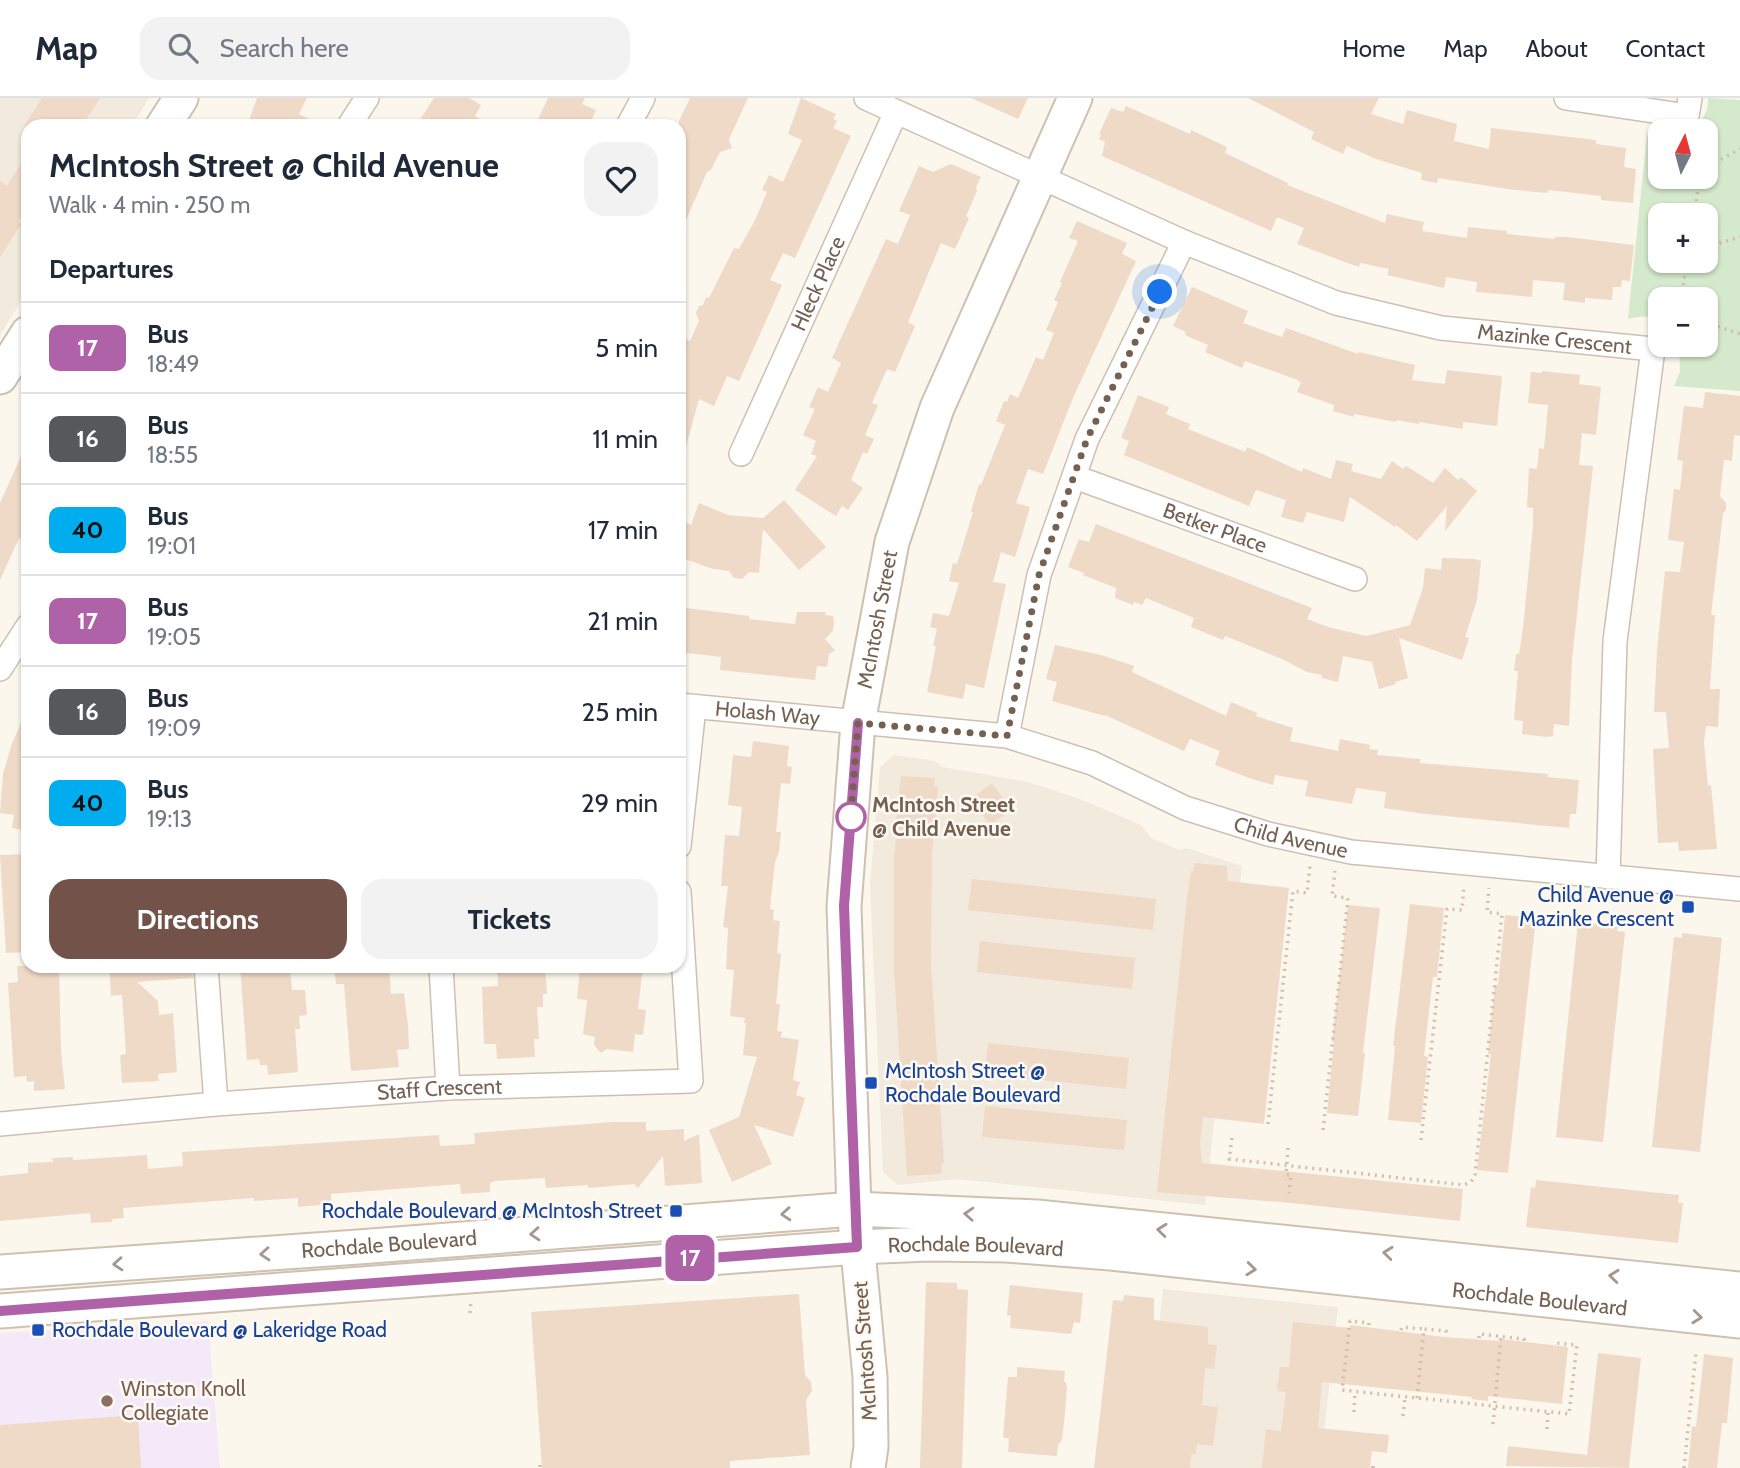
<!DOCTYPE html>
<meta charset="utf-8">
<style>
body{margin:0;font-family:Cabin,sans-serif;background:#f2f2f3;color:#1f2937;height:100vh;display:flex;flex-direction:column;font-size:26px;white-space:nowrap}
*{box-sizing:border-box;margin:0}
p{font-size:23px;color:#747a83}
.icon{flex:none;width:38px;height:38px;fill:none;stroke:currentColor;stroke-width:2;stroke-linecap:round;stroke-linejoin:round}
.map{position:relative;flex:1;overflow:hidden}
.sheet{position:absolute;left:21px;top:21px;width:665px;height:854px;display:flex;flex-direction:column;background:#fff;border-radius:21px;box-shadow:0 2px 5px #0004}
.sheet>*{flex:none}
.badge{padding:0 14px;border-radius:10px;font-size:24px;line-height:46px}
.needle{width:46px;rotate:6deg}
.tools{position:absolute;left:1648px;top:21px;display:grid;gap:14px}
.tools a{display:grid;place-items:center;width:70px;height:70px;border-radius:14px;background:#fff;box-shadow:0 2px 5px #0004;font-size:35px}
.you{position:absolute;width:35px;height:35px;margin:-18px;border:5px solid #fff;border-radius:50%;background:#1a73e8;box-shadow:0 0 0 10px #1a73e833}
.map>.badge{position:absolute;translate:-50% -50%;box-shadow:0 0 0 4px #fff}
h2{padding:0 28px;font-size:26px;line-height:63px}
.round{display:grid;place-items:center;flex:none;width:74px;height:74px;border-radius:21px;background:#f2f2f3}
.overview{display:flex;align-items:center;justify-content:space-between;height:119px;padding:0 28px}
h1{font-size:33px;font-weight:700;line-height:52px}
.button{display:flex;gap:14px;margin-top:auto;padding:14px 28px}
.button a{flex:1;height:80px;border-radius:21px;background:#735249;color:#fff;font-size:28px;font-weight:700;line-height:80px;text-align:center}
.button a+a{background:#f2f2f3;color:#1f2937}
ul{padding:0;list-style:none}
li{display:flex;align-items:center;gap:21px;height:91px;padding:0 28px;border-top:2px solid #e0e1e3}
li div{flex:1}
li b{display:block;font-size:26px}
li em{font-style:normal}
li .badge{min-width:77px;font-weight:700;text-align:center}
header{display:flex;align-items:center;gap:42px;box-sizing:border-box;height:98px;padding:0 35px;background:#fff;border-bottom:2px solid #e0e1e3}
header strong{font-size:33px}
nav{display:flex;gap:38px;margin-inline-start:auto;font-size:24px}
.search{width:490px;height:63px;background:#f2f2f3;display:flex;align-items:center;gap:18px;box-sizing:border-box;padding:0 24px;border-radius:21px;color:#747a83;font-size:26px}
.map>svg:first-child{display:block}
</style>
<header>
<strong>Map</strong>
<div class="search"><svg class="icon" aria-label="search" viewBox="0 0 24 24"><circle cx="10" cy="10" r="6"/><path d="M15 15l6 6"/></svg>Search here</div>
<nav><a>Home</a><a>Map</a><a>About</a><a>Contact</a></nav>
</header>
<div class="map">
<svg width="1740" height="1370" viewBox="0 0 1740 1370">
<rect width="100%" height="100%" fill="#fbf7ed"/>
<!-- residential -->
<g fill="#f2eadc">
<path d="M0 0H149L132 28H28V192L0 237Z"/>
<path d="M894 657 935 663 942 669 1028 684 1083 702 1141 727 1151 740 1180 752 1187 750 1242 768 1205 1107 958 1081 898 1087 883 1074 870 786 880 669Z"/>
<path d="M1163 1191 1338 1209 1320 1370H1144Z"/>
</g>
<!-- education -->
<path fill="#f4e9f8" d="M208 1223 220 1370H0V1235Z"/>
<!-- green -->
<path fill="#d5e9cc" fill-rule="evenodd" d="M1708 0 1740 2V293L1674 288 1680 274 1679 247H1706V201H1661V226C1649 217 1641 218 1628 221L1647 37 1661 42V79H1706V33H1690C1701 24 1709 15 1708 0ZM1661 117H1706V163H1661Z"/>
<!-- building -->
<g fill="#eedac7">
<path d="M42 0H100L82 28H24Z"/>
<path d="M257 0H307L299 16 325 28H247Z"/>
<path d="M434 0H469L481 7 475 18 492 28H416Z"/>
<path d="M548 0H585L582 6 596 12 589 28H535Z"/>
<path d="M690 0H748L729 41 732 50 720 54 711 72 707 74 679 138V23Z"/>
<path d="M801 0 836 16 833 21 837 23 833 30 851 38 795 160 783 155 770 182 782 187 739 283 727 278 714 308 699 301 684 356H679V237L690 243 699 223 696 215 699 208 703 207 706 199 709 200 734 150 739 151 755 122 767 94 762 92 769 77 783 84 802 42 788 36Z"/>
<path d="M971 0H1028L1018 21Z"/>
<path d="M1248 0H1379L1371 16 1403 26 1407 12 1457 26 1454 43 1489 51 1491 30 1596 42V46L1626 50 1624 69 1636 71 1633 105 1601 102V98L1548 92 1547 95 1514 92 1438 80 1437 85 1421 82 1422 75 1376 61 1347 48 1343 56 1311 41 1314 34Z"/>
<path d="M1126 8 1190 36 1191 32 1227 49 1225 55 1288 85 1287 87 1385 125 1387 116 1424 124 1422 133 1467 140 1468 129 1507 133V136L1555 141V139H1567L1634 147 1630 183 1622 182 1621 189H1613L1612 202 1585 200V205L1563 202 1565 185 1533 182 1532 199 1500 196 1476 194 1477 184 1446 179 1444 190 1387 177 1389 171 1360 165 1359 169 1342 163 1297 146 1304 130 1277 119 1271 133 1102 58 1105 44 1099 41 1101 37 1099 36 1111 10 1123 14Z"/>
<path d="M28 54V107L18 124 21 126 0 159V83L7 88Z"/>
<path d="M951 66 981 79 976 89 977 93 966 118 969 120 955 151 941 145 908 224 915 228 895 274 887 271 872 305 878 307 865 337 874 341 867 356 863 354 851 382 863 390 848 412 842 408 836 418 795 392 817 358 811 356 816 343 803 337 815 311 809 309 818 289 828 294 841 265 832 260 886 141 898 146 910 117 899 113 919 68 933 74Z"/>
<path d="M1077 123 1127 145 1122 156 1136 163 1073 300 1043 376 1028 371 1016 405 1030 409 1022 437 1015 459 1001 454 993 484 1006 486 984 590 966 586 963 601 927 594 936 548H933L937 531 930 529 933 515 949 518 959 485 949 483 953 465 957 466 973 414 971 413 979 386 981 387 1005 327 996 323 1004 303 1007 304 1010 296 1018 300 1036 259 1043 262 1054 235 1046 232 1058 204 1054 202 1062 185 1060 184 1078 143 1069 140Z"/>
<path d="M1192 189 1248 213 1243 225 1282 239 1286 230 1358 256 1359 254 1415 267 1412 282 1445 286 1447 272 1502 278 1497 328 1463 324V331L1419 324V326L1397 322 1396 324 1354 316V319L1333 313 1334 307 1297 294 1301 285 1298 282 1245 263 1242 270 1205 254 1208 247 1185 237 1186 234 1173 228Z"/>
<path d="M1542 273 1580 277 1579 286 1601 289 1596 337 1582 335 1579 367 1593 368 1572 562 1569 628 1554 626 1553 638 1547 639 1522 636 1523 623 1514 622 1518 573H1514L1516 556H1519L1523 530 1533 428V410L1527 409 1529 370 1537 371 1539 350 1544 351 1548 307 1528 305 1531 274 1542 275Z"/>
<path d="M1705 294 1740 298V338L1734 337 1732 363 1724 362 1720 398 1726 405V412L1723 415 1711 517H1715L1710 591H1720L1718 629 1706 628 1704 644 1708 688 1711 687 1717 751 1679 753 1678 744 1658 745 1653 651 1669 650 1666 614H1654L1657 552 1665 473 1680 474 1684 444 1668 442 1674 391 1680 392 1683 363 1677 362 1684 308 1703 310Z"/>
<path d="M1138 297 1169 309 1166 316 1190 326 1188 331 1245 354 1247 349 1302 374 1303 370 1331 381 1336 362 1353 366 1351 373 1381 381 1392 363 1403 371 1406 368 1433 385 1445 370 1458 382 1461 379 1477 393 1445 433 1447 408 1417 443 1396 427 1395 429 1350 399 1344 424 1307 414 1303 425 1281 419 1286 402 1256 392 1249 408 1124 357 1129 343 1121 340Z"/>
<path d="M28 343V444L19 440 0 482V405Z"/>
<path d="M784 402 826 449 799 472 763 431 759 475 749 474 742 481 734 480 729 473 713 471 679 459V422L691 427 699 405 728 417 763 420Z"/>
<path d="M1096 426 1312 510 1307 521 1328 529 1366 538 1410 527 1423 490 1425 470 1441 472 1442 460 1475 461 1481 463 1477 502 1465 539 1469 540 1462 562 1399 540 1408 580 1395 584 1396 586 1379 591 1372 564 1343 558 1338 584 1322 580V577L1307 574 1282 561 1225 538 1223 542 1191 529 1194 520 1146 500 1142 507 1134 504 1133 507 1115 500 1116 490 1083 477 1084 475 1068 469 1079 441 1089 444Z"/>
<path d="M679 509 749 518V521L795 526 797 514H826L825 517 833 518 834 525 833 533 825 541 835 552 829 556 827 569 817 568 815 582 720 572 721 559 679 554Z"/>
<path d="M1055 547 1101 557 1134 568 1132 574 1226 618 1231 604 1257 615 1256 618 1293 630 1290 643 1338 653 1340 641 1370 647 1369 651 1378 652 1377 657 1420 661V665L1548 676 1547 679 1579 682 1576 716H1570L1569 730 1425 716 1384 710 1386 694 1356 690 1352 706 1305 698 1308 683 1275 677 1273 687 1252 681 1215 667 1220 653 1190 641 1184 653 1105 617V618L1052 603 1057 584 1046 581Z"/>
<path d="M28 609V733L12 730 14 717 0 715 3 676 11 648Z"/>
<path d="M753 643 789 648 787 668 792 669 790 686 781 685 776 734H781L779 754 775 764 770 811 774 812 773 822 780 823 777 855 781 856 776 906H780L777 933 782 934 781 939 799 942 793 982 800 984 796 997 805 1000 793 1039 754 1027 772 1066 732 1084 709 1032 739 1019 757 959 743 957 746 925H744L745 920 730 918 734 872 726 871 728 830 723 829 728 788H721L725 737 739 738 742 709 728 707 733 657 751 659Z"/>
<path d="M901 678 935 680 934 688 938 689 932 756 931 867 944 1065 941 1066 942 1074 939 1076 907 1078 894 873V760L896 741H900L896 722Z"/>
<path d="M992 685 1011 712 990 727 971 701Z"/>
<path d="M28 756V854L6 855 0 757Z"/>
<path d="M1194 765 1227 768 1228 783 1289 790 1264 1026 1203 1019 1200 1045 1202 1065 1463 1091 1460 1123 1291 1105 1157 1094 1187 800 1191 773H1194Z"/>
<path d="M972 781 1156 801 1153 832 968 812Z"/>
<path d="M1410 806 1444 810 1437 879H1433L1424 958 1428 959 1421 1025 1388 1022 1395 948H1393Z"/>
<path d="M1348 807 1380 810 1363 955H1365L1358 1018 1327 1015 1334 944H1332Z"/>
<path d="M1505 817 1536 820 1508 1075 1477 1072 1491 956H1488L1495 887H1498Z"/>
<path d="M1578 824 1613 828 1618 829 1617 833 1625 834 1603 1044 1556 1039Z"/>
<path d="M1682 835 1722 840 1700 1054 1652 1049 1674 839 1682 840Z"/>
<path d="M980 843 1135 860 1132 891 977 874Z"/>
<path d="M17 868H59L61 952 65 991 34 993V983L27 984 26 978 14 979 8 885 18 884Z"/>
<path d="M109 868H192L193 880 137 884 158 903 159 917 173 915 177 974 158 976 159 983 122 985 120 957 126 956 122 897 111 898Z"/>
<path d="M240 868H290L292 892H305L307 917 299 918 300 931H295L298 974 268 977 267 967H260L259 961 247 962Z"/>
<path d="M334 868H389L391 896 404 895 408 928 409 951 397 952 399 969 351 973 344 886H336Z"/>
<path d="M497 868H545L547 896H543V909H537L539 941H534L535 959 497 961 496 946H484L482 889 498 888Z"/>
<path d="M580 868H643L638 911 646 912 643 937 635 936 633 954 607 951 601 955 594 947 595 939 583 936 587 902 577 901Z"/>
<path d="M988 945 1129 960 1126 991 985 976Z"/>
<path d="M985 1008 1127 1022 1124 1052 982 1039Z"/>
<path d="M612 1024H646V1033L684 1031V1043L699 1036 702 1085 665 1088 663 1058 638 1090 634 1086 588 1090V1087L546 1090 545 1080 495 1083 490 1085V1094L461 1096 460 1086 331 1096V1106L298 1109V1100L254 1103V1100L123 1110 124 1120 112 1121V1124L91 1125 90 1115 0 1123V1078L28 1075V1065L53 1064 52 1060 73 1059V1062L147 1057 148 1071 183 1068 182 1054 439 1037 440 1048 475 1046 474 1035Z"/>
<path d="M1536 1082 1679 1097 1678 1105H1683L1678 1145 1526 1129 1531 1089 1535 1090Z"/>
<path d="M926 1184 957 1185V1191L968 1192 962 1370H920Z"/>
<path d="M1010 1187 1083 1195 1080 1225 1074 1224 1071 1236 1010 1230 1011 1218 1007 1217Z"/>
<path d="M799 1196 805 1277 811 1284 812 1293 806 1302 810 1357 730 1363V1370H542L531 1214Z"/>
<path d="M1124 1197 1154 1200V1222L1208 1229V1246L1217 1247 1214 1271 1205 1270 1202 1307 1218 1309 1213 1348 1197 1346 1196 1356 1191 1357 1190 1370H1094L1113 1202 1123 1203Z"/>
<path d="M1293 1224 1350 1230V1227L1444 1239 1500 1243 1501 1241 1568 1249 1562 1306 1488 1298V1303L1471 1301 1472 1299 1322 1284 1318 1330 1389 1337 1387 1355 1372 1353 1370 1370H1262L1266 1331 1281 1333 1286 1294 1277 1293 1280 1269H1289Z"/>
<path d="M1598 1255 1641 1260 1629 1370 1506 1368 1508 1348 1587 1357Z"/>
<path d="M1704 1256 1733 1260 1727 1325H1722L1717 1370H1688L1692 1328 1696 1329Z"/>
<path d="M1017 1269 1065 1273 1064 1284H1066L1067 1290 1065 1315 1062 1342 1058 1347 1057 1358 1008 1354 1009 1341 1003 1339 1008 1279H1017Z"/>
<path d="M138 1317 141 1370H0V1327Z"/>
</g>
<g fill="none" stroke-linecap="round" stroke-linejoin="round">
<!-- street casing -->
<g stroke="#cdc0b3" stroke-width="26">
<g id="street">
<path id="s1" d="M866 0 1184 144 1336 205 1441 230 1653 251 1615 543 1608 779"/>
<path d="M1566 0 1687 18 1690 0"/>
<path d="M349 28 367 0"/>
<path d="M628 28 643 0"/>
<path id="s2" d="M741 356 896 14"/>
<path id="s3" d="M1075 379 1355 481"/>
<path d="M0 571 28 528"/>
<path id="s4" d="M679 607 1007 638 1092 665 1185 710 1268 736 1351 754 1740 791"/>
<path d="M1007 638 1039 477 1087 341 1184 144"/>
<path d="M679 748 694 609"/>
<path d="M206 868 216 1006"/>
<path d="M441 868 448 990"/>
<path id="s5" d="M0 1026 216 1006 448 990 691 983 679 794"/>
</g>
</g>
<!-- secondary casing -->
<g stroke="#cfc1b1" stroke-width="37">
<g id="secondary">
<path d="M163 28 181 0"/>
<path d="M0 279 28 235"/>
<path id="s6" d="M0 1174 358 1149 854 1111 1037 1119 1740 1191"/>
<path id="s7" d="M0 1213 857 1149 929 1146 1007 1147 1111 1155 1740 1223"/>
<path id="s8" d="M868 1370 871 1349 870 1279 854 1111 844 808 858 625 892 444 937 310 1075 0"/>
</g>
</g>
<!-- path -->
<g stroke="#d4bda9" stroke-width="3.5" stroke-dasharray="2 5" stroke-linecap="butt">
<path d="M1706 46 1718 63"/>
<path d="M1706 76 1718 63 1740 51"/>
<path d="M1696 117C1695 105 1697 89 1704 79"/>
<path d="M1706 149 1740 139"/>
<path d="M1685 201 1683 183 1691 163"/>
<path d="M1706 221 1717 228 1740 236"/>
<path d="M1268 1026 1293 793 1307 795 1310 767"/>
<path d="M1323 1032 1348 800 1332 798 1335 773"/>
<path d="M1232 1040 1229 1061 1464 1087 1471 1084 1475 1077 1502 816 1487 814 1489 790"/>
<path d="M1421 1042 1447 811 1462 812 1464 787"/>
<path d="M1288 1050 1286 1077H1291L1289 1095"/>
<path d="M470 1215 471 1203"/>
<path d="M1369 1227V1225L1350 1223 1342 1292 1569 1316 1577 1247 1556 1245 1555 1248"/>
<path d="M1401 1232 1402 1229 1424 1231"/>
<path d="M1479 1240V1236L1524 1241V1244"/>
<path d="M1417 1300 1424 1231 1446 1233V1235"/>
<path d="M1354 1314 1355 1293"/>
<path d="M1403 1318 1405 1299"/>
<path d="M1493 1326 1501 1238"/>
<path d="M1547 1331 1548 1313"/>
<path d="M540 1367V1370"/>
<path d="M1373 1370V1368"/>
<path d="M1684 1370 1696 1254"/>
</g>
<!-- street -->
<use href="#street" stroke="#fff" stroke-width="23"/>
<!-- secondary -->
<use href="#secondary" stroke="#fff" stroke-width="33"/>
</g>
<!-- one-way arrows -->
<defs><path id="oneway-chevron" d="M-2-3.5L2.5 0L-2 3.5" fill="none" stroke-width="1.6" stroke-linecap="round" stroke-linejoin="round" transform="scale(1.75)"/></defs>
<g stroke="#a5988e">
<use href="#oneway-chevron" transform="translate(786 1116) rotate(176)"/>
<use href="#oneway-chevron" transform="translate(969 1116) rotate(-177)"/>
<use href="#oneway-chevron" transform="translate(1162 1132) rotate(-174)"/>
<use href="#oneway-chevron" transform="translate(535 1136) rotate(176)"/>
<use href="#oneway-chevron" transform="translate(1388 1155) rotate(-174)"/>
<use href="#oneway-chevron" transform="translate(265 1156) rotate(176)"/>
<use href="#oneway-chevron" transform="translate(118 1166) rotate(176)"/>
<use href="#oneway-chevron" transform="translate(1251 1171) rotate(6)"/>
<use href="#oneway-chevron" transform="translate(1614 1178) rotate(-174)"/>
<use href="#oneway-chevron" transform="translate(1697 1219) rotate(6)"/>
</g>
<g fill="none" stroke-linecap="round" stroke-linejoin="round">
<!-- line casing -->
<g stroke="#fff" stroke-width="16">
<path id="line" d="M0 1213 857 1149 844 808 858 625"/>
</g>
<!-- line -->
<use href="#line" stroke="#af62a8" stroke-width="10"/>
<!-- walk -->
<path stroke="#756151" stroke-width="7" stroke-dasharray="0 12.6" d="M851 719 850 729 858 625 1007 638 1039 477 1087 341 1160 194"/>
</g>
<!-- markers -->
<circle fill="#fff" stroke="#af62a8" stroke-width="3.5" cx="851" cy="719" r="14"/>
<g fill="#1a4fb4" stroke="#fefaf3" stroke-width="2.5">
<rect x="1681" y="802" width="14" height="14" rx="3.5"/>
<rect x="864" y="978" width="14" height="14" rx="3.5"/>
<rect x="669" y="1106" width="14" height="14" rx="3.5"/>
<rect x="31" y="1225" width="14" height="14" rx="3.5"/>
</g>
<circle fill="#8d6e63" stroke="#fefaf3" stroke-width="2.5" cx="107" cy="1303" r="7"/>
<g text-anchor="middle" stroke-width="5" stroke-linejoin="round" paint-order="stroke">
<!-- street labels -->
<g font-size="21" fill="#756151" stroke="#fefaf3">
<text dy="7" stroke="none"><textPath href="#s2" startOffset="187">Hleck Place</textPath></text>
<text dy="7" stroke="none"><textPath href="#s1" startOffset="735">Mazinke Crescent</textPath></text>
<text dy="7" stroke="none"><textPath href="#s3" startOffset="149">Betker Place</textPath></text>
<text dy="7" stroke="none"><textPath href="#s8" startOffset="852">McIntosh Street</textPath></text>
<text dy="7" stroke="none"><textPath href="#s4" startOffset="89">Holash Way</textPath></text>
<text dy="7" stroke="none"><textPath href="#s4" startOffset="632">Child Avenue</textPath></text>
<text dy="7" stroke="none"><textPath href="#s5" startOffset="441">Staff Crescent</textPath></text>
<text dy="7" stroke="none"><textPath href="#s6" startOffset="390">Rochdale Boulevard</textPath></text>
<text dy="7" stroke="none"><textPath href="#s7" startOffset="978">Rochdale Boulevard</textPath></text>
<text dy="7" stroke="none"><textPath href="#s7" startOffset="1545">Rochdale Boulevard</textPath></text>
<text transform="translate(865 1253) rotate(-94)" y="7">McIntosh Street</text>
</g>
<!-- stop labels -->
<g font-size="21" font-weight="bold" fill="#756151" stroke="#fefaf3" text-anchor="start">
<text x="872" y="714">McIntosh Street<tspan x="872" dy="24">@ Child Avenue</tspan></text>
</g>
<!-- transit labels -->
<g font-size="21" fill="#164399" stroke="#fefaf3" text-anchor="end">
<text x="1674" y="804">Child Avenue @<tspan x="1674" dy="24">Mazinke Crescent</tspan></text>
<text x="885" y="980" text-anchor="start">McIntosh Street @<tspan x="885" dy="24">Rochdale Boulevard</tspan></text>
<text x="662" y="1120">Rochdale Boulevard @ McIntosh Street</text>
<text x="52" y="1239" text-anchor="start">Rochdale Boulevard @ Lakeridge Road</text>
</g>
<!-- education labels -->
<g font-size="21" fill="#785e54" stroke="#fefaf3" text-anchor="start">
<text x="121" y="1298">Winston Knoll<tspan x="121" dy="24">Collegiate</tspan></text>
</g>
</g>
</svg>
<div class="tools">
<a><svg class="needle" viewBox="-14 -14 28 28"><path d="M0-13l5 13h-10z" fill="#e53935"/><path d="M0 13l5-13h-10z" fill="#747a83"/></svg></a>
<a>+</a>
<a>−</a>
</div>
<div class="you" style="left:1160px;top:194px"></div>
<b class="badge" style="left:690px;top:1160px;background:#af62a8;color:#fff">17</b>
<section class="sheet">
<div class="overview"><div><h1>McIntosh Street @ Child Avenue</h1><p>Walk · 4 min · 250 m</p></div><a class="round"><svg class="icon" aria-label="heart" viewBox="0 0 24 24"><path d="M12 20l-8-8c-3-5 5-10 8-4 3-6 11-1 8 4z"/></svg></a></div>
<h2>Departures</h2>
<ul>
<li><span class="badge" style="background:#af62a8;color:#fff">17</span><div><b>Bus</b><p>18:49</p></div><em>5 min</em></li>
<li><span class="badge" style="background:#57585a;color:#fff">16</span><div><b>Bus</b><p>18:55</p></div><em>11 min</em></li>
<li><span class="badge" style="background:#00aeef;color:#111">40</span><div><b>Bus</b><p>19:01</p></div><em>17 min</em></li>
<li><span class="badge" style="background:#af62a8;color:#fff">17</span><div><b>Bus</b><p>19:05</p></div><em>21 min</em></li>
<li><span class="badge" style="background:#57585a;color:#fff">16</span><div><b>Bus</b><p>19:09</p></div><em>25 min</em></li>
<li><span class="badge" style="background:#00aeef;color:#111">40</span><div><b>Bus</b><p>19:13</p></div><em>29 min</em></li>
</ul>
<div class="button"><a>Directions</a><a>Tickets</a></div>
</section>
</div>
